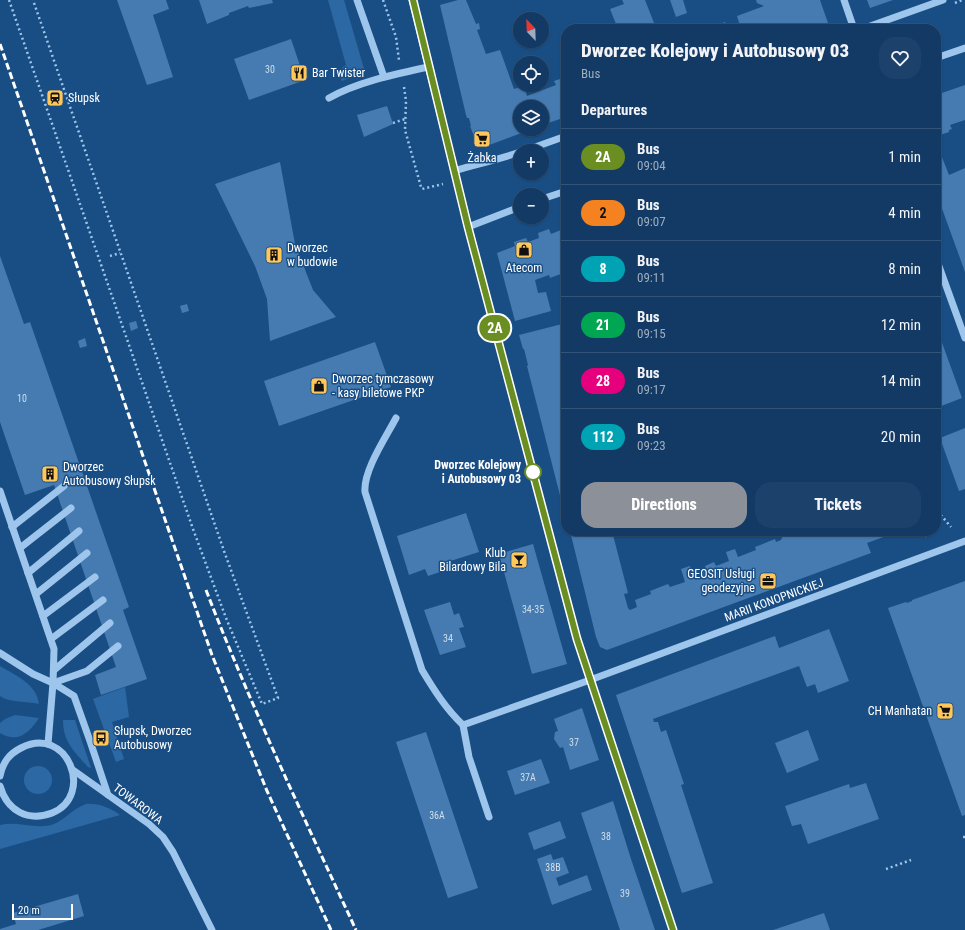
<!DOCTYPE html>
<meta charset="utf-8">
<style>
body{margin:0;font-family:"Roboto Condensed",sans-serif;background:#1c416a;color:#f1f3f6;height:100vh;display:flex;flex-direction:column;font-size:15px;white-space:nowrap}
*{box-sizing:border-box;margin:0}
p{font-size:13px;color:#9dadbf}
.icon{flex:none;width:22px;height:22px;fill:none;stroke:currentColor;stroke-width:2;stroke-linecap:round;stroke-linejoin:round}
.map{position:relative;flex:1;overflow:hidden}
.panel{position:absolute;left:561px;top:24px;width:380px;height:512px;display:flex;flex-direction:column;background:#133a64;border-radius:16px;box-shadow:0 1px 3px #0004,0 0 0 1px #325478}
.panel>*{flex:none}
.badge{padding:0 8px;border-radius:13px;font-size:14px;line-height:26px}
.needle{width:26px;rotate:337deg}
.controls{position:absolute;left:513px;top:12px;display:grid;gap:8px}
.controls a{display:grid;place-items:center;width:36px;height:36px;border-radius:50%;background:#133a64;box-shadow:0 1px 3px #0004,0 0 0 1px #325478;font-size:20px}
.scale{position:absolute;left:12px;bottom:10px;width:61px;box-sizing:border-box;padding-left:4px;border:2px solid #fff;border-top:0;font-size:11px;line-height:14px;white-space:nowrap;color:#fff;-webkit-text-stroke:3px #194e85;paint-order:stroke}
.map>.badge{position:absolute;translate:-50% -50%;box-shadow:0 0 0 2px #fff}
h2{padding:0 20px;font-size:15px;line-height:36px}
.round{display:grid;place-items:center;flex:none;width:42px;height:42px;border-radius:16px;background:#1c416a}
.summary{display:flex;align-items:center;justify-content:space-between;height:68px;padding:0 20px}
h1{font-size:19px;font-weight:800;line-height:30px}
.button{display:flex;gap:8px;margin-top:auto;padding:8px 20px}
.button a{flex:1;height:46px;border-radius:16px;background:#8c9099;color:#fff;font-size:16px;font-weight:800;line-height:46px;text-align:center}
.button a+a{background:#1c416a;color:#f1f3f6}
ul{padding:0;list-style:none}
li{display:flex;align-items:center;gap:12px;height:56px;padding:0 20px;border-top:1px solid #325478}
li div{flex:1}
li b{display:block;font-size:15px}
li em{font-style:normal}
li .badge{min-width:44px;font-weight:700;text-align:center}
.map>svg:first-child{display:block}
</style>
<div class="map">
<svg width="965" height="930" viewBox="0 0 965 930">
<rect width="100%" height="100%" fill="#194e85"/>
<!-- green -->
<g fill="#2c68a3">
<path d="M328 0H344L365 72 342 81C338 74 339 69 346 65Z"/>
<path d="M0 666C15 675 37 684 39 704 27 701 9 703 0 696Z"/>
<path d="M125 687 129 717 112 722 124 759 116 762 93 699Z"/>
<path d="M15 715 39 718C30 732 18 744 0 733V723L5 719Z"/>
<path d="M63 720H75L91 768 88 767C74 751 63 742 63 720Z"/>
<circle cx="38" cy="780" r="14"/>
<path d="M86 804C99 803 110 808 120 815L0 849V825C17 821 34 829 51 825 64 821 72 809 86 804Z"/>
</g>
<!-- building -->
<g fill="#457bb0">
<path d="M117 0H166L169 9 153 15 173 77 147 85Z"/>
<path d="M199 0H272L273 3 249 8 248 6 229 13V15L207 24Z"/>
<path d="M458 0H466L476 24 479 23 480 29 477 30 486 54 500 50 514 89 524 86 527 96 556 85 554 81 566 77V117L542 125V107H520V129H532L484 147 477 144 470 126H471L469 118H467L466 115 440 5Z"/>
<path d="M622 0H645L656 28 634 29 632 26 624 29H618L610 9 624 4Z"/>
<path d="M670 0H683L687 13 676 17Z"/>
<path d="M756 0H820L828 23 813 29H741L737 16 764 6 757 3Z"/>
<path d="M867 0H893L870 8Z"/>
<path d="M725 22 728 29H700L706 27 707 29Z"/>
<path d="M291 39 305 80 249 100 234 59Z"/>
<path d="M965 85V120L950 125 952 129 949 130V132L940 135 941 137 936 139V95Z"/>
<path d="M387 106 393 124 364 137 357 115Z"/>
<path d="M936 142 949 175 965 168V272L936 192Z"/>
<path d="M280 162 295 244 313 290 336 317 270 341 267 299 255 266 215 184Z"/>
<path d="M566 228V272L550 278 549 275 535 280 538 293 546 292 551 311 515 321 497 253 515 246 514 242 526 238 528 242 539 238 538 233 549 229 551 234Z"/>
<path d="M0 256 24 324 30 322 129 607 123 610 147 679 101 695 95 675 116 667 54 485 25 495 0 422Z"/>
<path d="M187 304 189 311 182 313 180 306Z"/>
<path d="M136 321 138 328 131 331 129 323Z"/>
<path d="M566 323V337L563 341 566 353 565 515 527 366 528 365 524 349H523L519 335Z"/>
<path d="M936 326 962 398 936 408Z"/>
<path d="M85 338 87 346 80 348 78 341Z"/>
<path d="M375 342 391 387 279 426 264 381Z"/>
<path d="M965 428V489L959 491 940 438Z"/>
<path d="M466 513 479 552 444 563 446 570 428 576 425 569 409 575 397 536Z"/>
<path d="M570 531H612L628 593 624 594 628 608 630 610 637 607 635 600 651 594 650 591 668 584 670 587 685 582 681 569 690 566 693 574 706 569 705 566 714 562 716 566 729 561 726 552 735 549 738 557 756 550 755 547 775 539 776 542 781 540 784 533 777 531H809L807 534 811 537 826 531H900L867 543 871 553 607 650 600 647 596 637Z"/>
<path d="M533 544 567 664 532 674 499 554Z"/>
<path d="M965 581V815L962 816 888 608 906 602 907 603 912 601V600Z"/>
<path d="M450 602 454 615 459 613 464 627 459 628 466 647 440 655 424 610Z"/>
<path d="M829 629 849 681 818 693 815 684 807 687 799 666 653 719 654 722H658L661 732 666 730 684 784 681 785 713 883 682 893 616 695 775 636 779 648Z"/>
<path d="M582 708 599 760 570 770 563 747 560 748 554 739 555 732 558 731 554 719Z"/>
<path d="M808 730 819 760 787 773 775 743Z"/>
<path d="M426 732 478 888 448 898 396 742Z"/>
<path d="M541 759 550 783 515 795 507 771Z"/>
<path d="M866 783 879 819 808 844 801 824 792 826 785 806 849 784 850 788Z"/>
<path d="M613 801 631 859 655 930H620L581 813Z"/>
<path d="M560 821 566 838 534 850 528 833Z"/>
<path d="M551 854 553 860 563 857 569 873 556 878 559 886 587 875 592 890 552 905 537 859Z"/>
<path d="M78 894 84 916 38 930H0V929L16 924 13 913Z"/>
<path d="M824 913 830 930H773Z"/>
</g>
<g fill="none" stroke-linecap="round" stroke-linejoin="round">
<!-- path -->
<g stroke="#9ec6ec" stroke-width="2.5" stroke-dasharray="2 3" stroke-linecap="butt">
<path d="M9 0 193 529 226 618 262 704 278 698 224 551 33 0"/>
<path d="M383 0 396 37 399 60"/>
<path d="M955 3 962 0"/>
<path d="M404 87 406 101 405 130 421 187 422 189 443 184"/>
<path d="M393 123 405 119"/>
<path d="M110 256 120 253"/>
<path d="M936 506 940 514 951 527"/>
<path d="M925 537 926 531"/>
<path d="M963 837H965"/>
<path d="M886 869 911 860"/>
</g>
<!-- minor -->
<g stroke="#9ec6ec" stroke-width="7">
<path d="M357 0 384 77"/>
<path d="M412 0 468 227 577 639 673 930"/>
<path d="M844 0 854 29"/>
<path d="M862 29 943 0"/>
<path d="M936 58 965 48"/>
<path d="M329 98C357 82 396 74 428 67"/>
<path d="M524 151 566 136"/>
<path d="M454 171C476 164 498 160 520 152"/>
<path d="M542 199 566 191"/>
<path d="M468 227 520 207"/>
<path d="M936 258 965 338"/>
<path d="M396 418C386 437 363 471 365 492L422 670C434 690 446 709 463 725L590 680 965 541"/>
<path d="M0 491 54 649 53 683 48 744"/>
<path d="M12 527 64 486"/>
<path d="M20 548 71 508"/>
<path d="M28 573 79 531"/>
<path d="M36 594 87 553"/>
<path d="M43 616 95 577"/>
<path d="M51 639 103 600"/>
<path d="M0 653 33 674 53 683 74 696 90 741 108 795"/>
<path d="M54 670 110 623"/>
<path d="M53 683 87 671 118 646"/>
<path d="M463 725 469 757 489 817"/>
<path d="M73 770 149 824 163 837 173 852 212 930"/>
<path d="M0 776C3 762 9 754 21 748 68 724 95 796 52 813 28 822 7 811 0 786"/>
</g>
<!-- rail -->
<g stroke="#fff" stroke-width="3" stroke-dasharray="7 3" stroke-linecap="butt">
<path d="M0 44 212 655 267 791 331 930"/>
<path d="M206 590C251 706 304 818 356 930"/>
</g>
</g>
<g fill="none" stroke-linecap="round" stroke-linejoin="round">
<!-- line casing -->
<g stroke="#fff" stroke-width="9">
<path id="line" d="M413 0 468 227 577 639 673 930"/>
</g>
<!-- line -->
<use href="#line" stroke="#6b8e23" stroke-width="6"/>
</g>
<!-- icons -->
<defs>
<g id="restaurant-square" transform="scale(0.9)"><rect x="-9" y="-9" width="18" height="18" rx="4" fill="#ffc659" stroke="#194e85"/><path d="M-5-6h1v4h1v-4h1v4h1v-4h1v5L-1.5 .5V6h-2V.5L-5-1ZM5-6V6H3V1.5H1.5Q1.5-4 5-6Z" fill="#111"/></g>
<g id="station-square" transform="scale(0.9)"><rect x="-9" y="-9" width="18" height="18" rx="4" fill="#ffc659" stroke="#194e85"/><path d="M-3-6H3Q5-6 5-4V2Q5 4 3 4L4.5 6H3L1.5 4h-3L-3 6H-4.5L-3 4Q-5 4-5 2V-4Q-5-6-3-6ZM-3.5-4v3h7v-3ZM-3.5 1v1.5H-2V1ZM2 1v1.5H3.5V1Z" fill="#111"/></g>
<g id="supermarket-square" transform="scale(0.9)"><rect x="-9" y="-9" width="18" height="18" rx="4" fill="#ffc659" stroke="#194e85"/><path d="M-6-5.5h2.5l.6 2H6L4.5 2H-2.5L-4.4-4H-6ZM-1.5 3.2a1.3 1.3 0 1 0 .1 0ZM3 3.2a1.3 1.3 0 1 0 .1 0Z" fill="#111"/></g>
<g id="shop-square" transform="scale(0.9)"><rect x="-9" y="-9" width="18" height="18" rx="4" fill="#ffc659" stroke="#194e85"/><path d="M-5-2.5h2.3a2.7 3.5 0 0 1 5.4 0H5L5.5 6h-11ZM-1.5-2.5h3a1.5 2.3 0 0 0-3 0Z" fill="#111"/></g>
<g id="building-square" transform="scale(0.9)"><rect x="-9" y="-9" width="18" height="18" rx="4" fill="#ffc659" stroke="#194e85"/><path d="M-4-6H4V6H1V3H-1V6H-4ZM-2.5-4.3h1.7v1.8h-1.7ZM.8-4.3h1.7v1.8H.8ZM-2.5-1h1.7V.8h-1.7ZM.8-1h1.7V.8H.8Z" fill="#111"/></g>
<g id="bar-square" transform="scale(0.9)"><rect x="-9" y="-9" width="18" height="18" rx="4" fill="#ffc659" stroke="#194e85"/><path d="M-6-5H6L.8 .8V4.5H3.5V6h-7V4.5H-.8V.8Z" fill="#111"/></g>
<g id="office-square" transform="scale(0.9)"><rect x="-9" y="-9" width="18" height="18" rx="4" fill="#ffc659" stroke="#194e85"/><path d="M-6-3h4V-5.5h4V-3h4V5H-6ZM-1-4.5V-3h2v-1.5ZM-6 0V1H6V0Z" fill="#111"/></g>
<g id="bus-square" transform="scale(0.9)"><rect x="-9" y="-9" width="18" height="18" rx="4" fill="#ffc659" stroke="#194e85"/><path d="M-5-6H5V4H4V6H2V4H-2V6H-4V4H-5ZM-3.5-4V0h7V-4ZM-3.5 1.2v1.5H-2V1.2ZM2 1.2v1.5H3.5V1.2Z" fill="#111"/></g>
</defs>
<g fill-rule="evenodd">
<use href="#restaurant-square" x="299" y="73"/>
<use href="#station-square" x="55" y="98"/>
<use href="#supermarket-square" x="482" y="139"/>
<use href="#shop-square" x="524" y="250"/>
<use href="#building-square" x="274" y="255"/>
<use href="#shop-square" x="319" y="386"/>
<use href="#building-square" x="50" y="474"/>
<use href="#bar-square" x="519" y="560"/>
<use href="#office-square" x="768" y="581"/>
<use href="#supermarket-square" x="945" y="711"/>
<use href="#bus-square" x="101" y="738"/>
</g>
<!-- markers -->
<circle fill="#fff" stroke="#6b8e23" stroke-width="2" cx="533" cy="472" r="8"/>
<g text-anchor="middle" stroke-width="3" stroke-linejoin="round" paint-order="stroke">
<!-- number labels -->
<g font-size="10" fill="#d0deeb">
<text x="270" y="73">30</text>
<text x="22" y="402">10</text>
<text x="533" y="613">34-35</text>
<text x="448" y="642">34</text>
<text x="574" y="746">37</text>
<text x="528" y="781">37A</text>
<text x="437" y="819">36A</text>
<text x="606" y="840">38</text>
<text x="553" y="871">38B</text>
<text x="625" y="897">39</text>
</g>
<!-- poi labels -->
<g font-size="12" fill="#fff" stroke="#194e85" text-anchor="start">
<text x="312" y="77">Bar Twister</text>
<text x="68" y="102">Słupsk</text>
<text x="482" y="162" text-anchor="middle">Żabka</text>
<text x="287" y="252">Dworzec<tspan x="287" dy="14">w budowie</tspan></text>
<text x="524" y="272" text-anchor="middle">Atecom</text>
<text x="332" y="383">Dworzec tymczasowy<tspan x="332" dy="14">- kasy biletowe PKP</tspan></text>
<text x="63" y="471">Dworzec<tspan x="63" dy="14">Autobusowy Słupsk</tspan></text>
<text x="506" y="557" text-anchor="end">Klub<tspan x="506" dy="14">Bilardowy Bila</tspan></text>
<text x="755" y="578" text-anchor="end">GEOSIT Usługi<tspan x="755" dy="14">geodezyjne</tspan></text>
<text x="932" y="715" text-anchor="end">CH Manhatan</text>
<text x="114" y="735">Słupsk, Dworzec<tspan x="114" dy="14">Autobusowy</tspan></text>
</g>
<!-- stop labels -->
<g font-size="12" font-weight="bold" fill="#fff" stroke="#194e85" text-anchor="end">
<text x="521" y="469">Dworzec Kolejowy<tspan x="521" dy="14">i Autobusowy 03</tspan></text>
</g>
<!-- street labels -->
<g font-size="12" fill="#fff" stroke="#194e85">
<text transform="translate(774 600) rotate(-20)" y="4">MARII KONOPNICKIEJ</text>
<text transform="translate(138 804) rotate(37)" y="4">TOWAROWA</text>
</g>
</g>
</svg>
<div class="controls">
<a><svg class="needle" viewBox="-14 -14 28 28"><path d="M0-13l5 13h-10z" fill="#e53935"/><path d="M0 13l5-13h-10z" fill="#9dadbf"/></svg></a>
<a><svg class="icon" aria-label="locate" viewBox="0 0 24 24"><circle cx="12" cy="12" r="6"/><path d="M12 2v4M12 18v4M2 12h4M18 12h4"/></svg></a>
<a><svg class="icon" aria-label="layers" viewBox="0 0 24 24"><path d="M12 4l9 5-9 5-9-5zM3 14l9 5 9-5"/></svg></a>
<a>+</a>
<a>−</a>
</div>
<div class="scale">20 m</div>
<b class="badge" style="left:495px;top:328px;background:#6b8e23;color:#fff">2A</b>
<section class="panel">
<div class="summary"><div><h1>Dworzec Kolejowy i Autobusowy 03</h1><p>Bus</p></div><a class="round"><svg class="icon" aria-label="heart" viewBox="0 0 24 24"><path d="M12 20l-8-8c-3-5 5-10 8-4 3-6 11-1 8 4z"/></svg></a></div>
<h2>Departures</h2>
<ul>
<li><span class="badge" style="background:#6b8e23;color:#fff">2A</span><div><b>Bus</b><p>09:04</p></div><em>1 min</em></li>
<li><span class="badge" style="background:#f58220;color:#111">2</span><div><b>Bus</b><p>09:07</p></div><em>4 min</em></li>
<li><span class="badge" style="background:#00a3b4;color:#fff">8</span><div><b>Bus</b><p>09:11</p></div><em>8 min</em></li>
<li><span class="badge" style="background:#00a651;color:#fff">21</span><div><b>Bus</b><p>09:15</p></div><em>12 min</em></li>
<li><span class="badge" style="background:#e6007e;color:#fff">28</span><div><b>Bus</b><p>09:17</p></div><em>14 min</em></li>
<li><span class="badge" style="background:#00a3b4;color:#fff">112</span><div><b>Bus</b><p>09:23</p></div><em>20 min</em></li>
</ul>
<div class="button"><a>Directions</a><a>Tickets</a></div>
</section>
</div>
